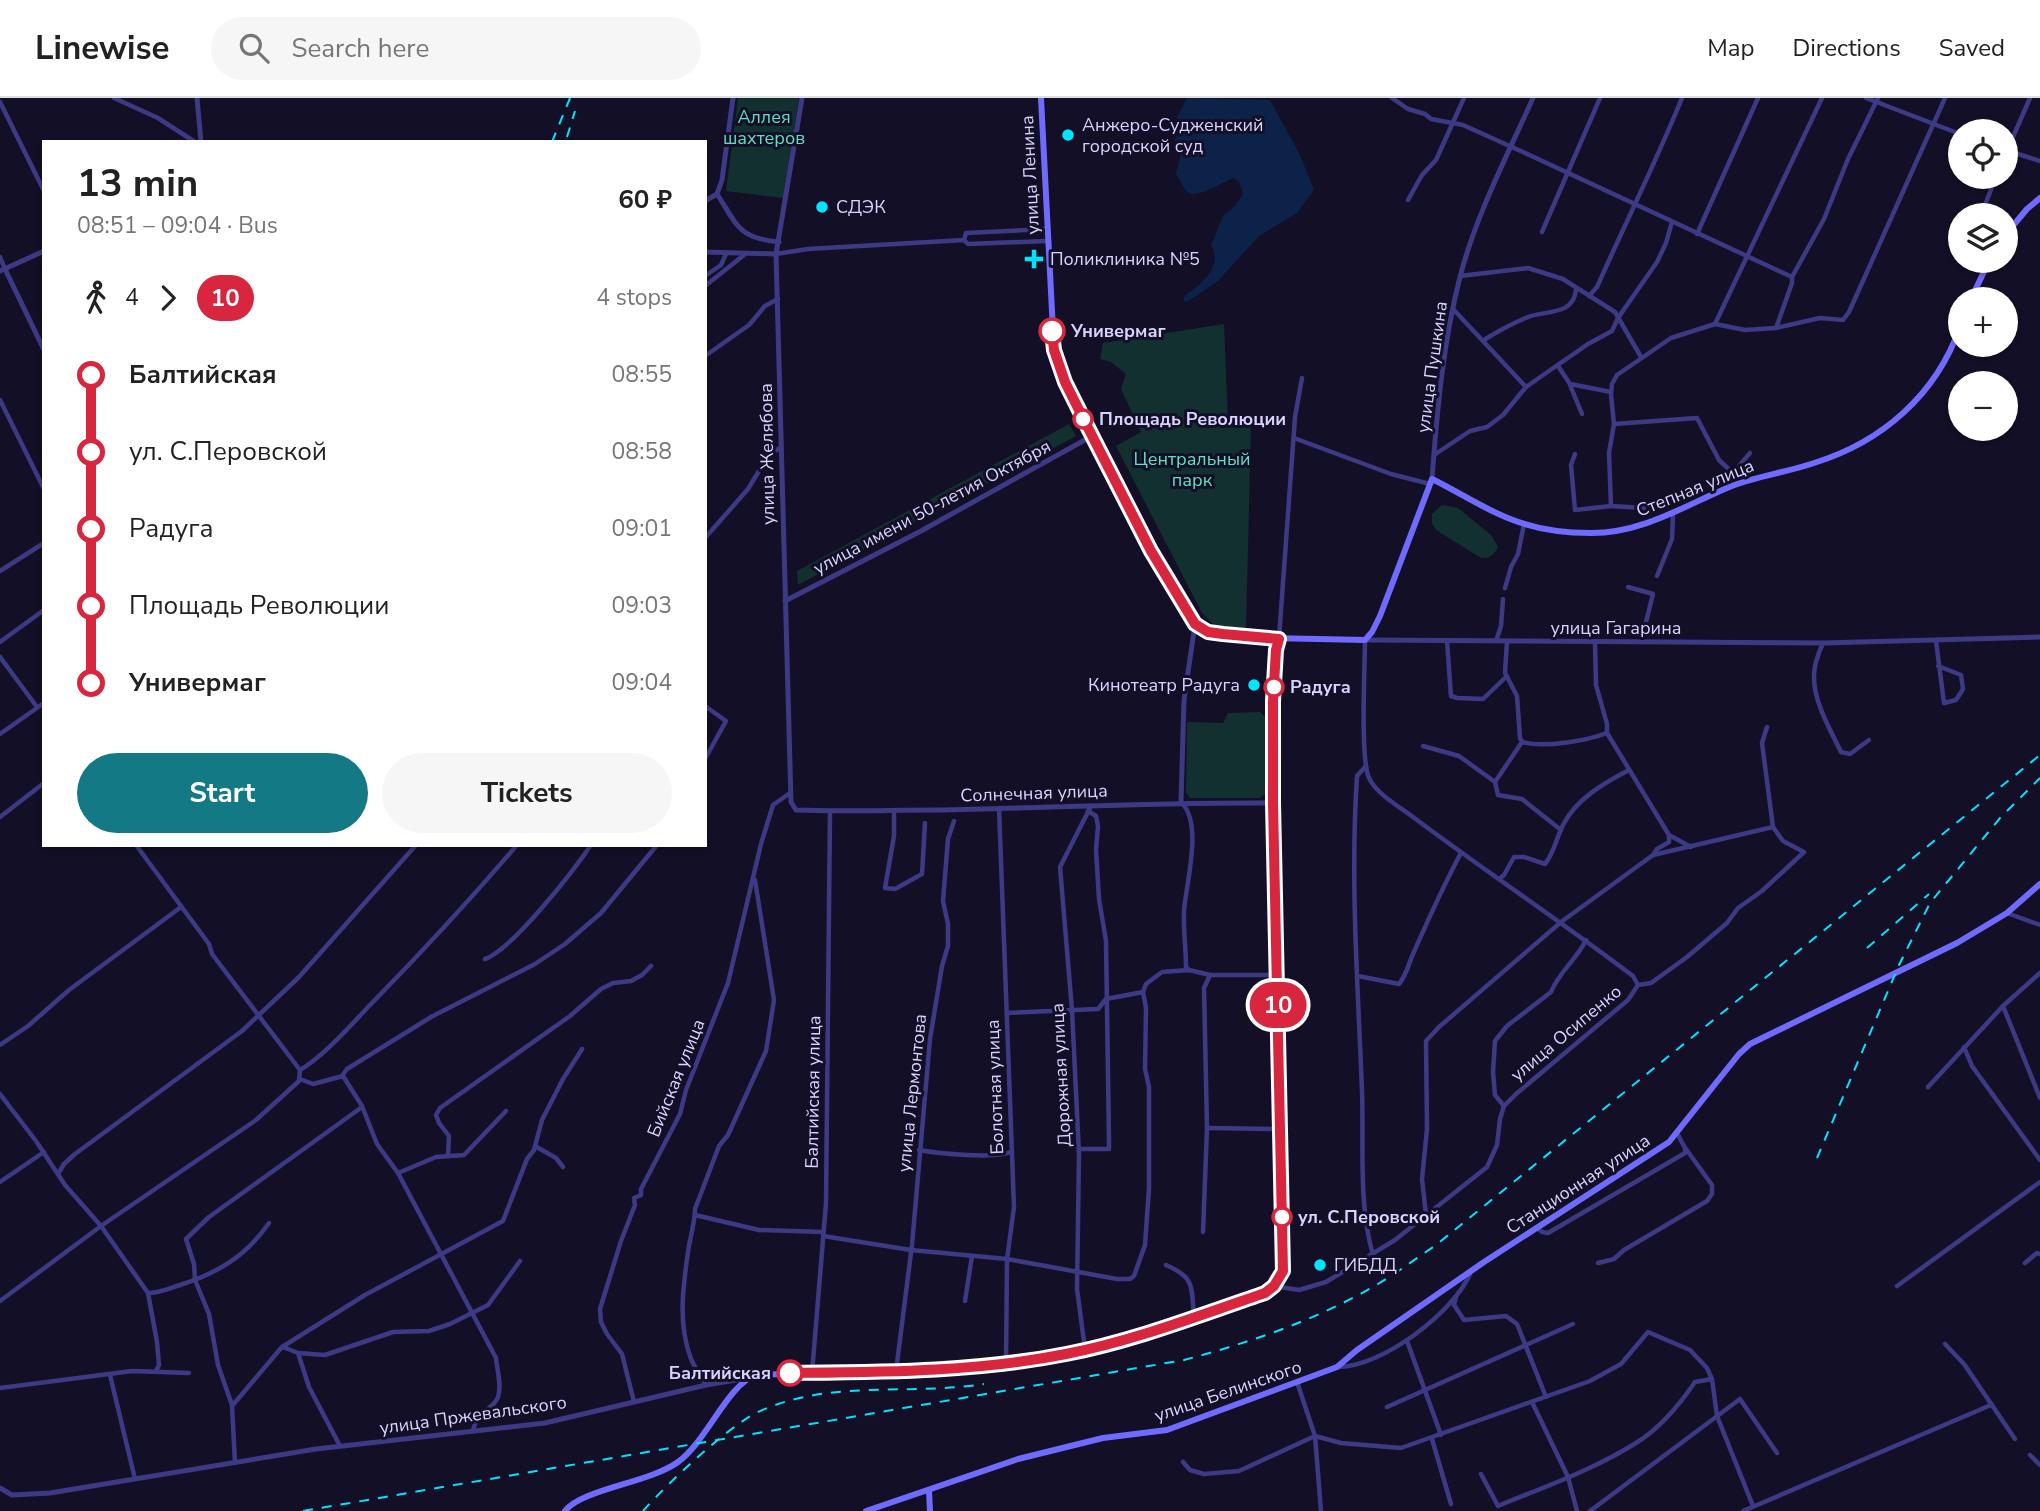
<!DOCTYPE html>
<meta charset="utf-8">
<style>
body{margin:0;font-family:"Nunito Sans",sans-serif;background:#f6f6f6;color:#222;height:100vh;display:flex;flex-direction:column;font-size:26px;white-space:nowrap}
*{box-sizing:border-box;margin:0}
p{font-size:23px;color:#767676}
.icon{flex:none;width:38px;height:38px;fill:none;stroke:currentColor;stroke-width:2;stroke-linecap:round;stroke-linejoin:round}
.map{position:relative;flex:1;overflow:hidden}
.sheet{position:absolute;left:42px;top:42px;width:665px;height:707px;display:flex;flex-direction:column;background:#fff;border-radius:0px;box-shadow:0 2px 5px #0004}
.sheet>*{flex:none}
.badge{padding:0 14px;border-radius:23px;font-size:24px;line-height:46px}
.tools{position:absolute;left:1948px;top:21px;display:grid;gap:14px}
.tools a{display:grid;place-items:center;width:70px;height:70px;border-radius:50%;background:#fff;box-shadow:0 2px 5px #0004;font-size:35px}
.map>.badge{position:absolute;translate:-50% -50%;box-shadow:0 0 0 4px #fff}
.legs{display:flex;align-items:center;gap:10px;height:77px;padding:0 35px;font-size:23px}
.legs p{margin-inline-start:auto}
.overview{display:flex;align-items:center;justify-content:space-between;height:119px;padding:0 35px}
h1{font-size:38px;font-weight:700;line-height:52px}
.cta{display:flex;gap:14px;margin-top:auto;padding:14px 35px}
.cta a{flex:1;height:80px;border-radius:42px;background:#137a85;color:#fff;font-size:28px;font-weight:700;line-height:80px;text-align:center}
.cta a+a{background:#f6f6f6;color:#222}
ul{padding:0 35px;list-style:none}
li{display:flex;align-items:center;gap:24px;height:77px;font-size:26px}
li i{display:grid;place-items:center;width:10px;height:100%;margin:0 9px;background:currentColor}
li i::after{content:'';width:18px;height:18px;margin:-9px;border:5px solid;border-radius:50%;background:#fff}
li p{margin-inline-start:auto}
li:first-child i{background:linear-gradient(#0000 50%,currentColor 0)}
li:last-child i{background:linear-gradient(currentColor 50%,#0000 0)}
header{display:flex;align-items:center;gap:42px;box-sizing:border-box;height:98px;padding:0 35px;background:#fff;border-bottom:2px solid #e0e0e0}
header strong{font-size:33px}
nav{display:flex;gap:38px;margin-inline-start:auto;font-size:24px}
.search{width:490px;height:63px;background:#f6f6f6;display:flex;align-items:center;gap:18px;box-sizing:border-box;padding:0 24px;border-radius:38px;color:#767676;font-size:26px}
.map>svg:first-child{display:block}
</style>
<header>
<strong>Linewise</strong>
<div class="search"><svg class="icon" aria-label="search" viewBox="0 0 24 24"><circle cx="10" cy="10" r="6"/><path d="M15 15l6 6"/></svg>Search here</div>
<nav><a>Map</a><a>Directions</a><a>Saved</a></nav>
</header>
<div class="map">
<svg width="2040" height="1413" viewBox="0 0 2040 1413">
<rect width="100%" height="100%" fill="#130f26"/>
<!-- green -->
<g fill="#12302f">
<path d="M738 0H799L783 100 726 93Z"/>
<path d="M1224 226 1228 325 1251 327 1246 531 1216 529 1202 515 1116 348 1141 334 1121 291 1126 276 1111 264 1100 261 1103 245Z"/>
<path d="M1069 326 1076 338 798 487 797 473Z"/>
<path d="M1442 407 1458 410 1491 437 1498 449C1494 457 1491 460 1481 460L1436 432 1432 425V416Z"/>
<path d="M1260 614 1265 619V696L1260 700H1190L1186 695 1187 624 1223 625 1228 615Z"/>
</g>
<!-- water -->
<path fill="#0c2248" d="M1187 0 1270 2 1300 57 1314 92 1297 115 1259 138 1218 183 1187 204 1184 203V199C1200 186 1224 170 1211 147L1223 118 1235 108 1243 96C1241 89 1240 82 1233 80 1224 84 1198 100 1189 95 1184 92 1179 81 1176 76L1182 52 1175 44 1177 19Z"/>
<g fill="none" stroke-linecap="round" stroke-linejoin="round">
<!-- minor -->
<g stroke="#3d3a85" stroke-width="4.5">
<path d="M114 0 158 20 195 44"/>
<path d="M1392 0 1408 11 1425 16 1431 21 1463 27 1523 54 1792 179"/>
<path d="M1866 0 1960 36"/>
<path d="M0 4 44 93"/>
<path d="M2006 52 2040 63"/>
<path d="M2006 55 2030 0"/>
<path d="M1408 102 1422 77 1436 62 1464 0"/>
<path d="M1981 117 1996 79"/>
<path d="M1542 134 1600 0"/>
<path d="M1697 136 1758 0"/>
<path d="M964 142 966 135 1047 131"/>
<path d="M776 156 808 151 964 142 968 146 1047 143"/>
<path d="M0 159 5 171"/>
<path d="M1967 164V163"/>
<path d="M705 178 721 167 726 156"/>
<path d="M1460 178 1528 170 1563 181 1615 214 1641 259"/>
<path d="M705 188 744 157"/>
<path d="M1589 198 1597 189C1625 126 1656 64 1682 0"/>
<path d="M1453 211 1526 289"/>
<path d="M1715 226 1822 0"/>
<path d="M1776 230 1792 185V179L1824 121 1848 61 1878 0"/>
<path d="M1484 242C1498 233 1513 225 1528 219 1546 212 1573 218 1576 192"/>
<path d="M705 258 749 227 765 208 778 201"/>
<path d="M1558 268 1570 286 1611 294"/>
<path d="M1570 287 1582 316"/>
<path d="M0 302 44 391"/>
<path d="M1614 326 1697 320 1719 362 1733 375 1736 386"/>
<path d="M1294 340 1391 376 1430 386"/>
<path d="M1575 356 1571 367 1575 412 1611 408"/>
<path d="M1434 357 1470 333 1487 329 1503 317 1526 289 1588 246 1612 233 1618 220 1657 164 1666 145 1672 124"/>
<path d="M1733 375 1750 355"/>
<path d="M1645 410 1611 408 1609 355 1614 326 1611 297 1612 286 1617 277 1671 240 1715 226 1745 232 1776 230 1820 220 1843 222 1849 214 1945 0"/>
<path d="M705 440 748 391 768 358 781 349"/>
<path d="M0 473 44 445"/>
<path d="M1657 478 1672 441 1673 416"/>
<path d="M1628 489 1653 496 1641 544"/>
<path d="M1505 490 1511 469 1518 456 1524 426"/>
<path d="M1279 540 1295 319 1302 280"/>
<path d="M1365 542C1365 568 1360 661 1369 680 1377 697 1402 710 1417 722 1488 775 1562 824 1633 878L1638 887"/>
<path d="M1447 543 1451 598 1457 600 1483 601 1507 578"/>
<path d="M1496 543 1501 528 1503 501"/>
<path d="M1507 543 1505 575 1517 598 1520 640 1522 644 1495 684 1498 697 1522 701 1561 732"/>
<path d="M1936 543 1944 605 1956 602 1963 591 1961 577 1938 568"/>
<path d="M0 544 44 512"/>
<path d="M1595 544 1596 587 1607 626V635L1669 737 1691 749"/>
<path d="M1823 545C1819 554 1814 566 1814 577 1813 603 1830 631 1841 654L1850 656 1869 642"/>
<path d="M0 559 37 609"/>
<path d="M705 608 726 623 705 661"/>
<path d="M1767 629 1762 645 1773 729"/>
<path d="M0 636 44 605"/>
<path d="M1522 644C1544 650 1586 643 1607 635"/>
<path d="M1423 648 1459 658 1495 684"/>
<path d="M1366 668 1357 678C1350 783 1358 888 1362 993 1364 1046 1358 1105 1373 1157"/>
<path d="M1182 705C1203 727 1186 785 1184 813 1183 831 1186 850 1186 869L1189 872"/>
<path d="M999 710 1014 1109 1007 1161 1006 1265"/>
<path d="M894 712V738L885 790 895 791 922 776 925 725"/>
<path d="M0 719 44 685"/>
<path d="M1499 781 1504 777 1514 759H1524L1545 766C1554 755 1556 741 1563 727 1576 701 1604 685 1629 672"/>
<path d="M2007 815 2040 827"/>
<path d="M485 861C512 852 574 772 591 747"/>
<path d="M1358 878 1399 886C1407 876 1408 867 1413 856 1428 822 1443 788 1461 755"/>
<path d="M1638 887 1651 885 1687 859 1727 825 1738 810 1762 793 1804 754 1783 743 1773 729 1653 757 1657 751 1669 744V737"/>
<path d="M2003 908 2040 1000"/>
<path d="M1007 915 1098 911 1106 901 1143 894 1146 886 1162 874 1189 872 1210 877H1276"/>
<path d="M0 947 28 928 69 892 181 809"/>
<path d="M1964 949 1972 968 2040 1062"/>
<path d="M300 972C324 958 351 927 371 906 421 855 470 802 517 747"/>
<path d="M342 978 347 971 431 919 535 866 565 846 601 815 657 747"/>
<path d="M300 981 313 986 343 978 362 1008 377 1046 398 1075 496 1260C497 1272 502 1287 498 1299 493 1313 477 1311 473 1333"/>
<path d="M1928 989 2003 908 2040 875"/>
<path d="M0 996 36 1043 65 1087 101 1128 148 1195 157 1244 159 1267 156 1273"/>
<path d="M1504 1008 1495 997 1493 974 1495 943 1507 928 1551 894C1559 874 1577 861 1586 842"/>
<path d="M1207 1030 1280 1031"/>
<path d="M535 1048 556 1060 563 1069"/>
<path d="M1079 1051H1109V1042L1106 843 1099 801 1096 752 1098 728 1096 718 1088 713"/>
<path d="M919 1052C935 1055 1000 1062 1012 1053"/>
<path d="M448 1057 449 1038 439 1025 436 1017 440 1010 570 918 601 891 613 885 631 883 642 877 651 868"/>
<path d="M398 1075 436 1059 464 1057 506 1013"/>
<path d="M58 1076 64 1066 75 1056 242 933 299 879 416 747"/>
<path d="M0 1084 44 1054"/>
<path d="M695 1117 759 1132 823 1134"/>
<path d="M1426 1117 1422 1081 1427 1031 1426 943 1439 929 1561 824 1653 757"/>
<path d="M1537 1130 1542 1134 1548 1135 1685 1055V1050L1677 1035"/>
<path d="M1203 1134 1207 1030 1204 890 1210 877"/>
<path d="M823 1138 911 1152 1007 1161 1117 1181H1130L1134 1178 1145 1147 1149 1090V989L1145 971 1146 910 1143 894"/>
<path d="M1598 1165 1614 1161 1624 1152 1707 1103 1712 1096V1087L1686 1051"/>
<path d="M2025 1165 2037 1155 2040 1156"/>
<path d="M1166 1167C1196 1180 1191 1189 1194 1219"/>
<path d="M1274 1188 1299 1192 1326 1184 1395 1142 1487 1069 1497 1047 1500 1021 1504 1008 1516 996 1628 902 1638 887"/>
<path d="M1897 1188 2040 1084"/>
<path d="M148 1195C159 1195 170 1190 180 1187 218 1175 246 1158 269 1125"/>
<path d="M1456 1199 1454 1207 1464 1222 1506 1218 1517 1226 1546 1299"/>
<path d="M0 1203 101 1128 256 1022 299 983 300 972 212 856 209 846 136 747"/>
<path d="M965 1203 972 1158"/>
<path d="M1407 1243 1441 1337"/>
<path d="M1945 1246 1964 1266 2015 1341"/>
<path d="M283 1249 298 1255 325 1257 393 1234 429 1233 450 1226 488 1207 520 1163"/>
<path d="M1085 1251 1077 1191 1079 1056 1072 912 1060 769 1091 708"/>
<path d="M298 1255 309 1289 340 1348"/>
<path d="M1339 1269C1383 1268 1453 1215 1470 1176"/>
<path d="M896 1273 912 1147 930 941 942 868 948 848V826L943 803 948 741 954 723"/>
<path d="M812 1275 826 1105 830 713"/>
<path d="M110 1277 135 1381"/>
<path d="M1297 1284 1315 1338 1321 1413"/>
<path d="M706 1287C701 1278 693 1268 690 1258 678 1224 683 1189 688 1154 690 1139 695 1125 695 1111L719 1048 728 1037 766 953 774 902 755 782"/>
<path d="M0 1290 132 1273 189 1275"/>
<path d="M634 1304 622 1256 607 1236 601 1224 600 1211 621 1143 635 1107 634 1100 641 1097V1091L680 1016 686 992 728 885 761 746 773 707 790 695"/>
<path d="M1532 1304 1568 1379 1577 1413"/>
<path d="M232 1307 218 1267 209 1216 195 1182 194 1166 186 1141 209 1119 362 1009"/>
<path d="M1387 1309 1573 1226"/>
<path d="M1432 1341 1451 1406"/>
<path d="M2030 1357 2040 1367"/>
<path d="M1183 1364 1190 1372 1204 1376 1239 1373 1315 1338 1341 1345 1401 1350 1590 1283 1621 1266 1648 1234 1690 1252 1707 1270 1712 1281 1717 1318 1753 1408"/>
<path d="M235 1365 232 1308 282 1249 365 1197 503 1123 527 1061 534 1052 542 1022 563 981 582 951"/>
<path d="M1481 1376 1498 1408C1544 1389 1593 1372 1636 1345 1659 1331 1680 1306 1695 1284L1712 1281"/>
<path d="M1590 1413 1740 1301 1777 1355"/>
<path d="M1743 1413 1991 1307"/>
</g>
<!-- tertiary -->
<g stroke="#3d3a85" stroke-width="5">
<path d="M197 0 201 44"/>
<path d="M802 0 776 156 791 704 796 712C843 714 889 712 936 712 1048 710 1160 704 1273 705"/>
<path d="M717 96 722 82 733 0"/>
<path d="M717 96C738 128 738 140 779 144"/>
<path d="M705 103 717 96"/>
<path d="M705 154 776 156"/>
<path d="M5 171 44 252"/>
<path d="M0 173 44 153"/>
<path d="M1432 381C1437 314 1443 244 1460 179 1476 117 1507 58 1533 0"/>
<path d="M785 503 921 433 1092 338"/>
<path d="M1365 542 1823 545 2040 539"/>
<path d="M1181 704 1184 602 1195 526"/>
<path d="M0 1390 12 1397 50 1395 316 1351 545 1325 706 1287 748 1280"/>
</g>
<!-- secondary -->
<g stroke="#6f6bff" stroke-width="6">
<path d="M1041 0 1054 252 1065 284 1137 426 1195 526 1208 534 1265 540 1365 542 1372 534 1380 518 1432 381C1459 394 1485 412 1513 422 1536 431 1566 435 1591 435 1642 435 1682 409 1727 390 1755 378 1785 375 1814 365 1882 344 1936 297 1960 229"/>
<path d="M2006 136 2027 111 2040 100"/>
<path d="M1971 201 1989 163"/>
<path d="M929 1392 930 1413"/>
<path d="M565 1413C582 1391 649 1385 678 1364 707 1343 728 1286 756 1277L934 1271 1026 1263 1133 1240 1265 1195 1274 1188 1283 1173 1273 705V603L1276 552 1279 541"/>
<path d="M866 1413 1018 1361 1103 1340 1167 1332 1337 1269 1357 1252 1484 1164 1669 1044 1739 956 1750 946 1957 845 2007 815 2040 786"/>
</g>
<!-- rail -->
<g stroke="#00e5ff" stroke-width="2" stroke-dasharray="10 9" stroke-linecap="butt">
<path d="M567 39 575 13"/>
<path d="M552 44 570 0"/>
<path d="M1867 850 1929 796"/>
<path d="M1817 1060 1899 867 1930 805 2000 720 2040 680"/>
<path d="M303 1413 1184 1262C1251 1244 1317 1222 1378 1186 1398 1174 1417 1160 1436 1147L2040 657"/>
<path d="M643 1413C667 1386 725 1331 756 1315 785 1301 818 1295 850 1293 895 1290 940 1293 984 1286"/>
</g>
</g>
<g fill="none" stroke-linecap="round" stroke-linejoin="round">
<!-- line-1 casing -->
<g stroke="#fff" stroke-width="16">
<path id="line-1" d="M790 1275C882 1274 976 1274 1066 1256 1134 1243 1200 1217 1265 1195L1274 1188 1283 1173 1273 705V603L1276 552 1279 541 1223 536 1208 534 1195 526 1151 453 1083 320 1065 284 1054 252 1052 233"/>
</g>
<!-- line-1 -->
<use href="#line-1" stroke="#d7263d" stroke-width="10"/>
</g>
<!-- markers -->
<g fill="#00e5ff" stroke="#130f26" stroke-width="2.5">
<circle cx="1068" cy="37" r="7"/>
<circle cx="822" cy="109" r="7"/>
<path d="M1030.5 150.5h7v7h7v7h-7v7h-7v-7h-7v-7h7z"/>
<circle cx="1254" cy="587" r="7"/>
<circle cx="1320" cy="1167" r="7"/>
</g>
<g fill="#fff" stroke="#d7263d" stroke-width="3.5">
<circle cx="1052" cy="233" r="12"/>
<circle cx="1083" cy="321" r="9"/>
<circle cx="1274" cy="589" r="9"/>
<circle cx="1282" cy="1119" r="9"/>
<circle cx="790" cy="1275" r="12"/>
</g>
<g text-anchor="middle" stroke-width="6" stroke-linejoin="round" paint-order="stroke">
<!-- park labels -->
<g font-size="18" fill="#5fe0c0" stroke="#130f26">
<text x="764" y="25">Аллея<tspan x="764" dy="21">шахтеров</tspan></text>
<text x="1192" y="367">Центральный<tspan x="1192" dy="21">парк</tspan></text>
</g>
<!-- poi labels -->
<g font-size="18" fill="#d9d4ff" stroke="#130f26" text-anchor="start">
<text x="1082" y="33">Анжеро-Судженский<tspan x="1082" dy="21">городской суд</tspan></text>
<text x="836" y="115">СДЭК</text>
<text x="1050" y="167">Поликлиника №5</text>
<text x="1240" y="593" text-anchor="end">Кинотеатр Радуга</text>
<text x="1334" y="1173">ГИБДД</text>
</g>
<!-- street labels -->
<g font-size="18" fill="#d9d4ff" stroke="#130f26">
<text transform="translate(1030 77) rotate(-93)" y="6">улица Ленина</text>
<text transform="translate(1432 269) rotate(-82)" y="6">улица Пушкина</text>
<text transform="translate(767 356) rotate(-91)" y="6">улица Желябова</text>
<text transform="translate(1695 390) rotate(-22)" y="6">Степная улица</text>
<text transform="translate(932 409) rotate(-28)" y="6">улица имени 50-летия Октября</text>
<text x="1616" y="536">улица Гагарина</text>
<text transform="translate(1034 695) rotate(-2)" y="6">Солнечная улица</text>
<text transform="translate(1566 935) rotate(-40)" y="6">улица Осипенко</text>
<text transform="translate(1061 977) rotate(-93)" y="6">Дорожная улица</text>
<text transform="translate(676 980) rotate(-68)" y="6">Бийская улица</text>
<text transform="translate(995 989) rotate(-92)" y="6">Болотная улица</text>
<text transform="translate(813 994) rotate(-89)" y="6">Балтийская улица</text>
<text transform="translate(912 995) rotate(-84)" y="6">улица Лермонтова</text>
<text transform="translate(1578 1086) rotate(-33)" y="6">Станционная улица</text>
<text transform="translate(1228 1293) rotate(-19)" y="6">улица Белинского</text>
<text transform="translate(473 1317) rotate(-8)" y="6">улица Пржевальского</text>
</g>
<!-- stop labels -->
<g font-size="18" font-weight="bold" fill="#d9d4ff" stroke="#130f26" text-anchor="start">
<text x="1071" y="239">Универмаг</text>
<text x="1099" y="327">Площадь Революции</text>
<text x="1290" y="595">Радуга</text>
<text x="1298" y="1125">ул. С.Перовской</text>
<text x="771" y="1281" text-anchor="end">Балтийская</text>
</g>
</g>
</svg>
<div class="tools">
<a><svg class="icon" aria-label="locate" viewBox="0 0 24 24"><circle cx="12" cy="12" r="6"/><path d="M12 2v4M12 18v4M2 12h4M18 12h4"/></svg></a>
<a><svg class="icon" aria-label="layers" viewBox="0 0 24 24"><path d="M12 4l9 5-9 5-9-5zM3 14l9 5 9-5"/></svg></a>
<a>+</a>
<a>−</a>
</div>
<b class="badge" style="left:1278px;top:907px;background:#d7263d;color:#fff">10</b>
<section class="sheet">
<div class="overview"><div><h1>13 min</h1><p>08:51 – 09:04 · Bus</p></div><b>60 ₽</b></div>
<div class="legs"><svg class="icon" aria-label="walk" viewBox="0 0 24 24"><circle cx="13" cy="4" r="2"/><path d="M13 8l-2 6 4 7M11 14l-3 7M7 12l3-4h3l4 4"/></svg>4<svg class="icon" aria-label="forward" viewBox="0 0 24 24"><path d="M9 5l7 7-7 7"/></svg><b class="badge" style="background:#d7263d;color:#fff">10</b><p>4 stops</p></div>
<ul>
<li><i style="color:#d7263d"></i><b>Балтийская</b><p>08:55</p></li>
<li><i style="color:#d7263d"></i><span>ул. С.Перовской</span><p>08:58</p></li>
<li><i style="color:#d7263d"></i><span>Радуга</span><p>09:01</p></li>
<li><i style="color:#d7263d"></i><span>Площадь Революции</span><p>09:03</p></li>
<li><i style="color:#d7263d"></i><b>Универмаг</b><p>09:04</p></li>
</ul>
<div class="cta"><a>Start</a><a>Tickets</a></div>
</section>
</div>
